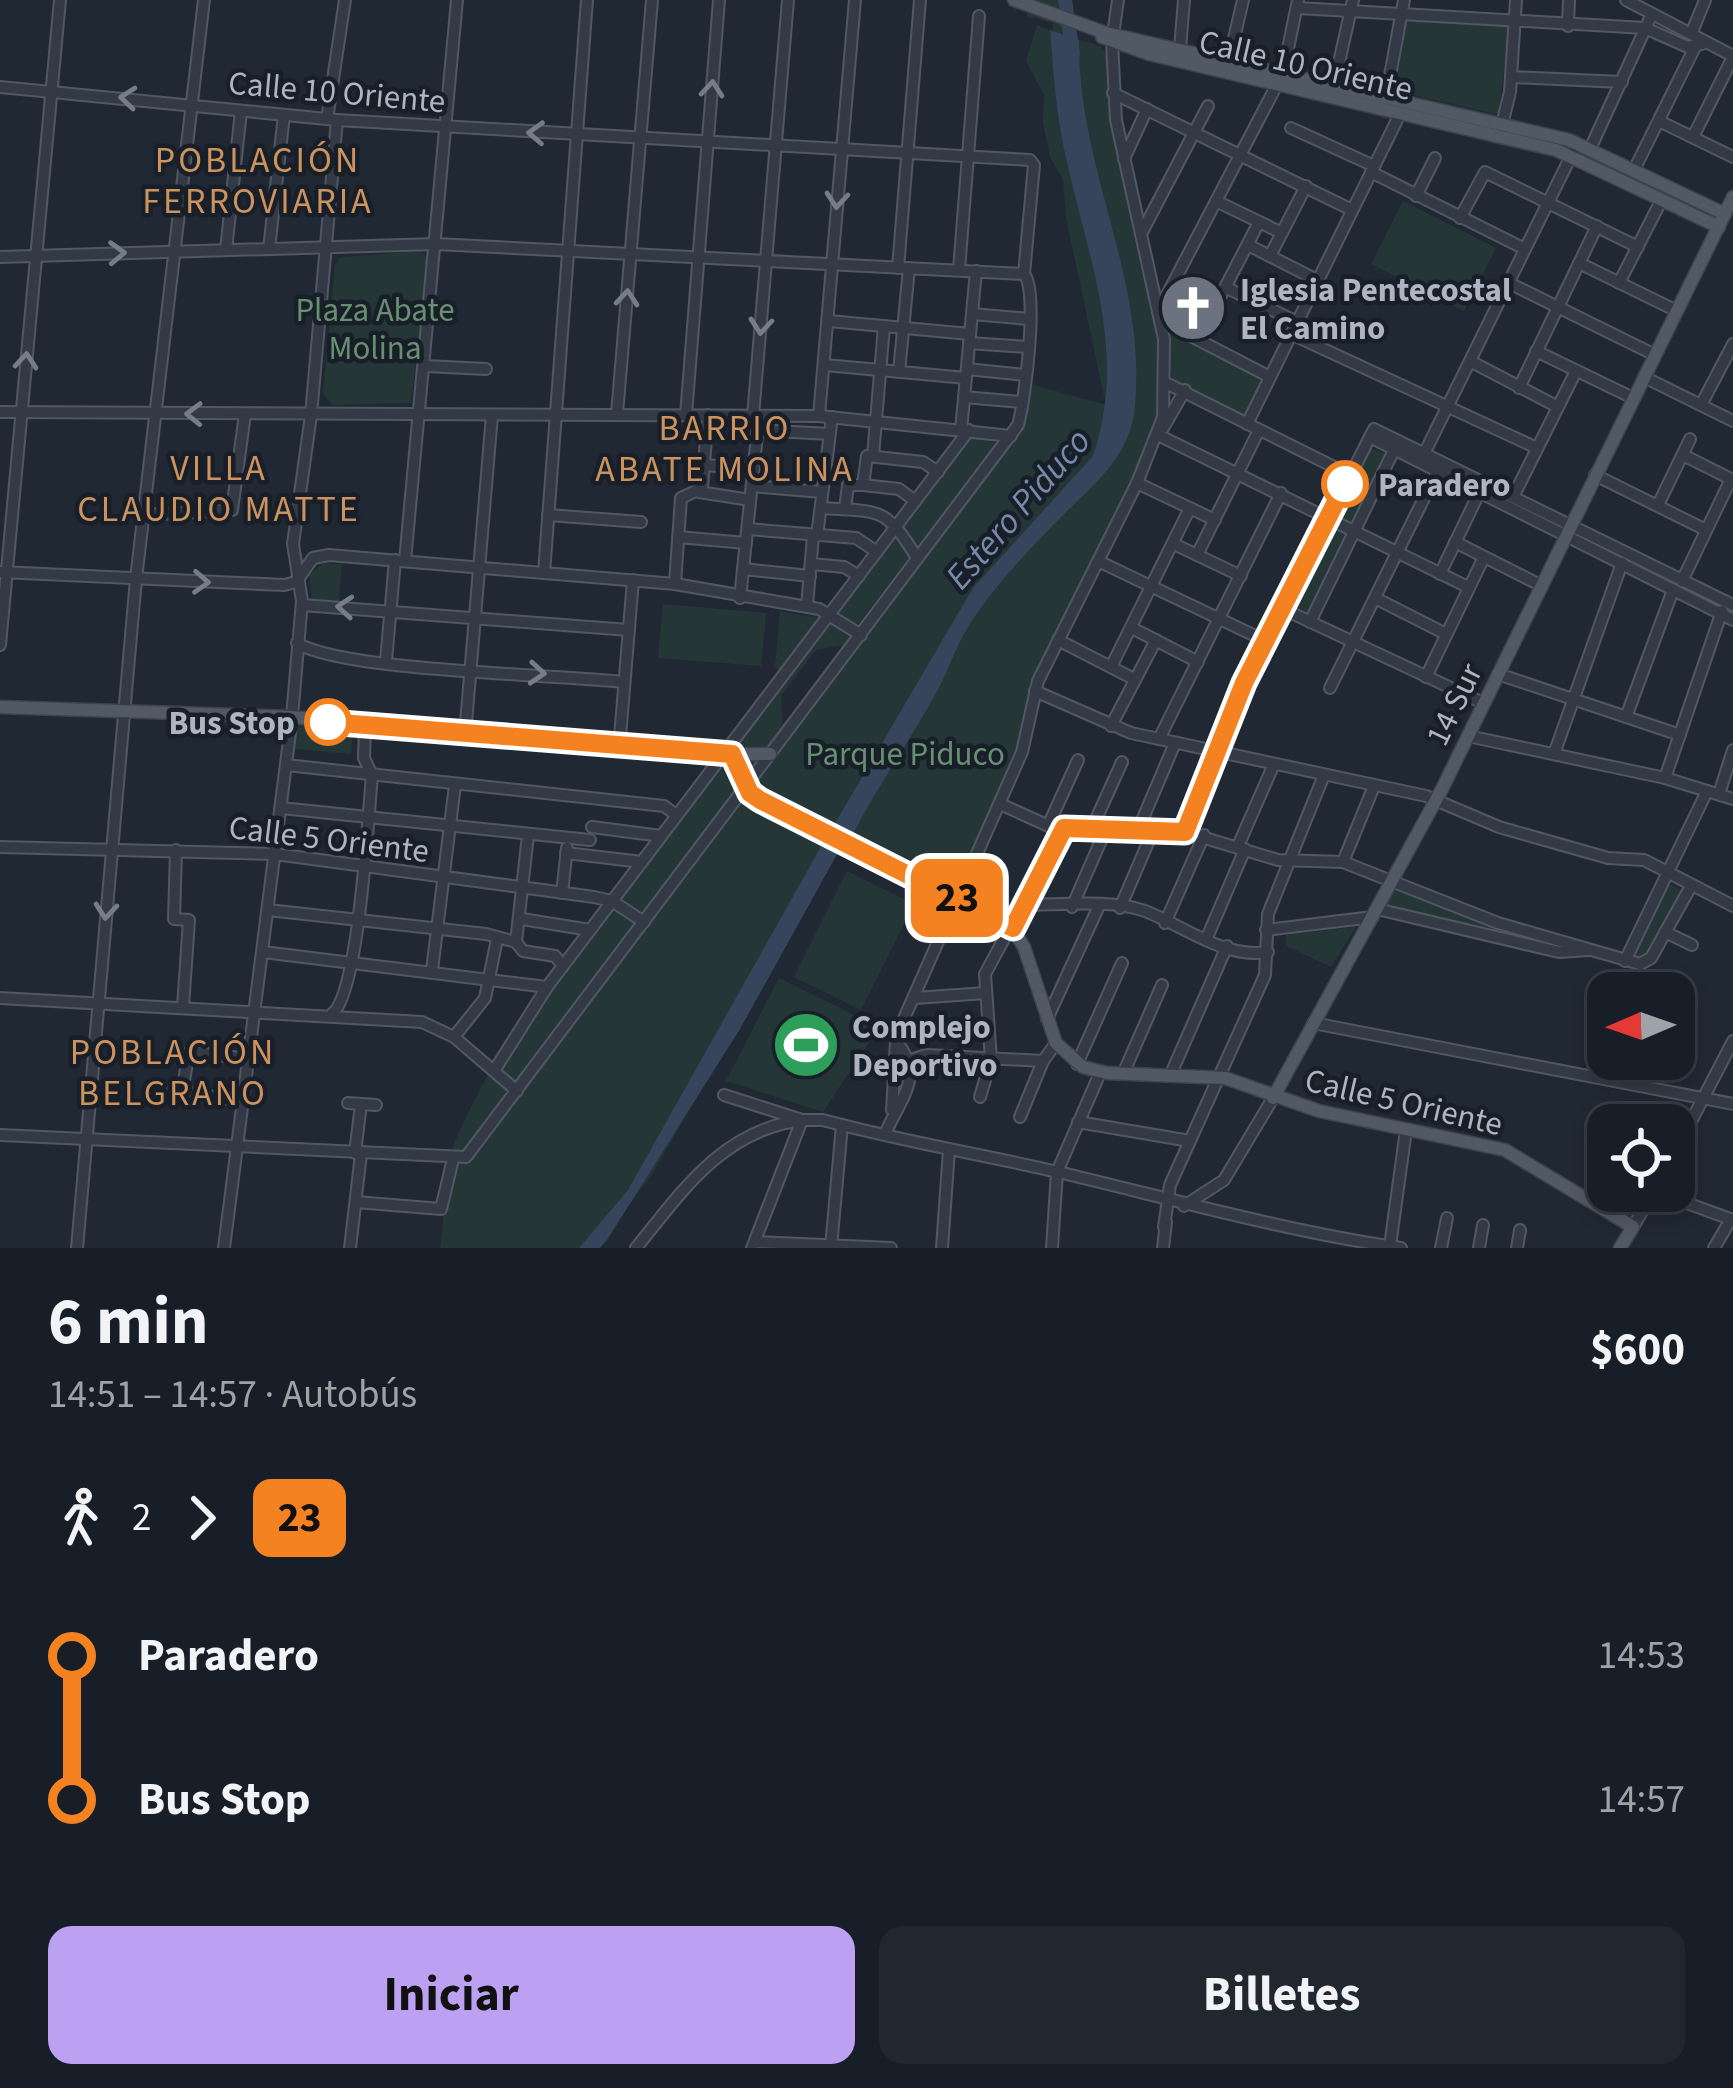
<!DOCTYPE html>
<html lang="es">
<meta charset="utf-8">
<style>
body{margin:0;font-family:"Source Sans 3",sans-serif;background:#21272f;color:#f1f3f6;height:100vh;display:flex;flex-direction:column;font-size:45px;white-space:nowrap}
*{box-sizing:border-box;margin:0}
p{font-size:39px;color:#9fa2a7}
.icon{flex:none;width:66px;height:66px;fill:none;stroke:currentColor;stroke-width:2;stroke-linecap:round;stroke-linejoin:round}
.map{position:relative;height:1248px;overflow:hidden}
.side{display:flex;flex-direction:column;background:#181e27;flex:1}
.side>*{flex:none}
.badge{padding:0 24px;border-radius:18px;font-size:42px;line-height:78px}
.needle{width:78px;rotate:268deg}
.buttons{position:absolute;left:1587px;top:972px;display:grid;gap:24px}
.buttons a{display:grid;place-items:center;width:108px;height:108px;border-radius:24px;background:#181e27;box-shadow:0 6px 18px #0003,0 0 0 3px #363c44;font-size:60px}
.map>.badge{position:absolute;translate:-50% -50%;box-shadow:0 0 0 6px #fff}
.legs{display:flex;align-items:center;gap:18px;height:132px;padding:0 48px;font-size:39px}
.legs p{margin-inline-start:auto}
.head{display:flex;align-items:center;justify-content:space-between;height:204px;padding:0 48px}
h1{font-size:66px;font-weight:700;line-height:90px}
.button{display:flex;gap:24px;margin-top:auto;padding:24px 48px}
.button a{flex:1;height:138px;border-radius:24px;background:#bca0f2;color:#111;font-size:48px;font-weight:700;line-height:138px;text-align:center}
.button a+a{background:#21272f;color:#f1f3f6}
ul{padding:0 48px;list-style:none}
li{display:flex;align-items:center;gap:42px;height:144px;font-size:45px}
li i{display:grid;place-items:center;width:18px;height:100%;margin:0 15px;background:currentColor}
li i::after{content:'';width:30px;height:30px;margin:-15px;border:9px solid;border-radius:50%;background:#181e27}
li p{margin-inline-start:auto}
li:first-child i{background:linear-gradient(#0000 50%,currentColor 0)}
li:last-child i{background:linear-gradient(currentColor 50%,#0000 0)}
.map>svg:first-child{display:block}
</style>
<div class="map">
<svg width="1733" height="1248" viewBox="0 0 1733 1248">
<rect width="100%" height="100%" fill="#202834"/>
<!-- green -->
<g fill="#253637">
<path d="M1027 0H1071L1078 69 1079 40 1101 46 1106 54C1117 169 1186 337 1149 443L1034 679 1016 756 955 891 846 839 653 1173 597 1248H440C445 1215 444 1169 456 1139 510 1012 638 867 723 755H774L1019 430 1027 383 1114 407 1120 364 1059 114C1071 211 1117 302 1105 401L1066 218 1063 180 1050 157 1043 123 1044 95 1026 61 1037 25 1050 30 1052 39 1053 23 1027 16Z"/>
<path d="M1406 17 1509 26 1499 115 1392 90Z"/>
<path d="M1403 201 1496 248 1464 311 1371 264Z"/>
<path d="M421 251 428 259 411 403 332 405 323 393 335 264 341 257Z"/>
<path d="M1166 325 1252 372 1262 383 1246 416 1172 380Z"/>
<path d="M972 436 997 443 916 550 903 525Z"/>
<path d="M1369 447 1388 455 1307 620 1287 610Z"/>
<path d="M898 535 909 558 856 626 838 612Z"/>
<path d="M323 564H342L338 607 312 604 309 575Z"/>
<path d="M663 604 766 613 761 666 658 658Z"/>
<path d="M780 611 819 618 779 671 775 666Z"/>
<path d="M827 619 851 636 844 645 816 650 781 696 783 726 768 746H735Z"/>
<path d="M296 726 353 730 351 754 294 749Z"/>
<path d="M847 871 914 904 861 1010 794 977Z"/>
<path d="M1394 883 1574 951 1416 919 1382 905Z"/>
<path d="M1669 884 1683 891 1646 957 1630 960Z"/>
<path d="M1356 927 1331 967 1286 946V935Z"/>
<path d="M779 978 879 1027 823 1112 726 1081Z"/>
</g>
<!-- water -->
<g fill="#36455c">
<path d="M1050 30 1079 40C1077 166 1147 279 1135 406 1130 460 1091 486 1055 523 1024 555 992 589 968 627 955 648 948 672 936 693 910 741 878 785 853 834L834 825 973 588 1093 456C1129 349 1086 254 1064 149 1056 110 1053 69 1050 30Z"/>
<path d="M823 843 840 849 740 1029 607 1240 600 1248H579L628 1190Z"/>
</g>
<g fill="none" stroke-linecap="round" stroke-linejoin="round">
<!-- river -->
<path stroke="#36455c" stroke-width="14" d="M1065 0 1073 54"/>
<!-- minor casing -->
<g stroke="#515763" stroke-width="14">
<g id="minor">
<path d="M1626 0 1733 56"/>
<path d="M1298 8 1645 28 1688 47 1702 44"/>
<path d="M1568 26 1569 0"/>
<path d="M1692 32 1705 0"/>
<path d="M1180 49 1184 0"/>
<path d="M1229 60 1243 0"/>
<path d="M1512 77 1622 82"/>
<path d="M1334 85 1353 0"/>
<path d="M0 87 337 120 1030 160 1034 165 1024 274C1039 291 1025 400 1018 425L466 1157 0 1135"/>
<path d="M1113 93 1352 210"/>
<path d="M327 119 345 0"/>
<path d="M1659 121 1733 157"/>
<path d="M1291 128 1374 166"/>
<path d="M1499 137 1510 92 1516 0"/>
<path d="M1693 137 1733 57"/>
<path d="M1590 149 1652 14"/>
<path d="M1124 159 1147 109"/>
<path d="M1634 170 1696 45"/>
<path d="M1371 172 1525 249"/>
<path d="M1416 196 1435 158"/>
<path d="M1216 201 1282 233"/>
<path d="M1460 218 1485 172 1638 247"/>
<path d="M1141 234 1208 106"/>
<path d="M1248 245 1317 280"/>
<path d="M269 249 284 115"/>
<path d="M226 250 241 111"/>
<path d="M1270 256 1306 186"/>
<path d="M0 257 436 244 1024 274"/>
<path d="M1579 263 1677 311"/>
<path d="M898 268 920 0"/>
<path d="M959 270 979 16"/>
<path d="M1509 283 1655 355"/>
<path d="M1619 283 1662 199"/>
<path d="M1227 288 1297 322"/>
<path d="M1158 312 1283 73 1298 0"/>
<path d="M972 314 1029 319"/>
<path d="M1160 320 1270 377"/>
<path d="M829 321 970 334"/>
<path d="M1291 334 1537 448"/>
<path d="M1199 338 1259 222"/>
<path d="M969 343 1027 347"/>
<path d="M1536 351 1633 398"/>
<path d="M1470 361 1558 407"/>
<path d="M825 365 966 378"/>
<path d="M426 366 486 369"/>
<path d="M967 369 1025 375"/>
<path d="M899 372 909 268"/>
<path d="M1644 377 1733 421"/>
<path d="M1166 383 1350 475"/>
<path d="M1519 388 1597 226"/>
<path d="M964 397 1022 402"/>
<path d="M1701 405 1733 344"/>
<path d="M0 412 819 416 1011 436"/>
<path d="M617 414 652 0"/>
<path d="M686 415 719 0"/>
<path d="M753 416 788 0"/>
<path d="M819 416 855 0"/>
<path d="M1247 424 1400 114 1386 97 1404 0"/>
<path d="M1163 428 1185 390"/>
<path d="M758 430 829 434"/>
<path d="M961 430 976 271"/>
<path d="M1158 435 1468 587"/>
<path d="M1370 437 1733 620"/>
<path d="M1683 455 1733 480"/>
<path d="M873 456 884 326"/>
<path d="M1422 458 1573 152"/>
<path d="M704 465 754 469"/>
<path d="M1595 475 1706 530"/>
<path d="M1137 483 1215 520"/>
<path d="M863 485 899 489 915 501"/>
<path d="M752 486 822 492"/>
<path d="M699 492 750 500"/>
<path d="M1513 497 1576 371"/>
<path d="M1658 505 1690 439"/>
<path d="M821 508C881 512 885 506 917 558"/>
<path d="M845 509 848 485H863L867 456 923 462 938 472"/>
<path d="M142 515 232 510 245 414"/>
<path d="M548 515 641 522"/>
<path d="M748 529 856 538 877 552"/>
<path d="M817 536 832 417"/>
<path d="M678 537 746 543"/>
<path d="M1455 542 1542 586"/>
<path d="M1174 544 1241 576"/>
<path d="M1197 555 1259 430"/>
<path d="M405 561 457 0"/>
<path d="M1098 561 1266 641"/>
<path d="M811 564 844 567 859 576"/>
<path d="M743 569 810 576"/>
<path d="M0 572 284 585 296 582 313 558 329 555 675 584 819 609 861 635"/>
<path d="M544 573 587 0"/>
<path d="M1440 574 1480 491"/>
<path d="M1682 581 1731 479"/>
<path d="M675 584 681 498 702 488 708 415"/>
<path d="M740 598 759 416"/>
<path d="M1375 598 1446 634"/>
<path d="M302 605 629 630"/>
<path d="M807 606 813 536"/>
<path d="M1283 609 1483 703"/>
<path d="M1310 622 1394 450"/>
<path d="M1132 628 1198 662"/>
<path d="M1058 640 1134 679"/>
<path d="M297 643C345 672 556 674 624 682"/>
<path d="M0 645 60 0"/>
<path d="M386 661 395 560"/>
<path d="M1111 667 1190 508"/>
<path d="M1498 674 1680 735"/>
<path d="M1426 677 1484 557"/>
<path d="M1330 688 1437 472"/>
<path d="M1035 691 1131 733 1426 796 1499 827 1608 858 1644 860 1733 906"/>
<path d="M1626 717 1673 590"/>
<path d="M1111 726 1156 640"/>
<path d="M465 735 492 415"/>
<path d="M1468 736 1665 778 1733 799"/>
<path d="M1159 739 1281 493"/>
<path d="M619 749 633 580"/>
<path d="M1554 754 1622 563"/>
<path d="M286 765 664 806 676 815"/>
<path d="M1665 778 1722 611"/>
<path d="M1719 794 1733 750"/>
<path d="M1000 804 1051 827"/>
<path d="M281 808 590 840"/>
<path d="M1048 826 1078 760"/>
<path d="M592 827 661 836"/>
<path d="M1092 828 1122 762"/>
<path d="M1138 830 1175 743"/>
<path d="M1185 832 1245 683 1374 429 1733 605"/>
<path d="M1238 846 1274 764"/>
<path d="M0 847 275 854 594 897 612 901 644 922"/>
<path d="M176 850 174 919 189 920 183 1007"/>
<path d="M566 853 642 862"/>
<path d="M1343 862 1374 786"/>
<path d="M562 893 567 848"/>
<path d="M1024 905C1060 905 1112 899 1145 911 1184 926 1224 959 1268 952"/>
<path d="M1072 907 1106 829"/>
<path d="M1120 908 1153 831"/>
<path d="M1377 909 1559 952 1588 950"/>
<path d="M268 910 486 934 516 942 523 951 555 956 563 966"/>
<path d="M522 919 590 930"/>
<path d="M1165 923 1204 835"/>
<path d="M1266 930 1373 917"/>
<path d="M1665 932 1692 945"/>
<path d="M1206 940 1245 849"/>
<path d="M516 942 528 835"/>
<path d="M263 952 547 987"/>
<path d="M1625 961 1707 791"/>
<path d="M432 970 455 785"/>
<path d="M0 998 422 1022 454 1037 517 1091"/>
<path d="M915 998 986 993"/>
<path d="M332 1014C359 993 368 817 372 775L364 758 365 726"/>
<path d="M1047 1019 1098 908"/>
<path d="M1313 1023 1733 1104"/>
<path d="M454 1037 485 998 497 939"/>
<path d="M911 1060 926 1055 1043 1061 1056 1043"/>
<path d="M1077 1064 1122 963"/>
<path d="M494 1071 547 987 969 430"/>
<path d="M1123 1074 1162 985"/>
<path d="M1170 1076 1227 946"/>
<path d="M164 1091 185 1092"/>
<path d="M724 1095 802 1120H823C900 1141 980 1154 1058 1172 1172 1199 1285 1231 1401 1248"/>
<path d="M980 1097 991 1060 985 974 1064 828 1185 832 1278 860 1343 862 1498 923 1640 964 1651 958 1691 886"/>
<path d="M245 1101 190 1094 183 1086 189 1052 250 1059"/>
<path d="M348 1103 376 1105"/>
<path d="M892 1110 896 1041"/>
<path d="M1020 1117 1043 1061"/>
<path d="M1078 1122 1190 1141"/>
<path d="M885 1134C901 1097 925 1076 896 1041L898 1032 1022 752 1038 681 1137 483 1163 417 1164 339 1116 120 1112 42 1118 0"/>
<path d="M355 1153 361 1104"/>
<path d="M1674 1154 1733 1041"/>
<path d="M1654 1191 1733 1220"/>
<path d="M356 1202 441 1209 453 1159"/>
<path d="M1184 1206 1224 1180 1273 1098"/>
<path d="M1164 1227 1170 1185 1265 975 1268 914 1324 775"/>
<path d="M1633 1227 1654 1191"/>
<path d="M755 1242 891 1248"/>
<path d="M1390 1246 1406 1130"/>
<path d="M831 1247 842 1125"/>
<path d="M77 1248 136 579 204 0"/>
<path d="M224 1248 292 717 302 601 293 544 311 415 337 120"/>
<path d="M350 1248 361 1154"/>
<path d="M636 1248C683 1190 723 1130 802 1120L752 1248"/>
<path d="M942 1248 949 1150"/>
<path d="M1052 1248 1057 1172 1100 1073"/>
<path d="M1163 1248 1166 1222"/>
<path d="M1441 1248 1447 1218"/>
<path d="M1479 1248 1483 1225"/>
<path d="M1517 1248 1520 1230"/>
<path d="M1714 1248 1731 1219"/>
</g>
</g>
<!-- major casing -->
<g stroke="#3d434e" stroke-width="15">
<g id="major">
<path d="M1014 0 1106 33 1569 140 1725 214"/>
<path d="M1102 37 1149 54 1556 150 1719 227"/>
<path d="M0 707 292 717 619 749 732 754 750 793 760 800 1010 924 1024 947 1056 1043 1083 1067 1107 1073 1225 1078 1319 1111 1505 1150 1633 1227 1620 1248"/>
<path d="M732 754H770"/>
<path d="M1273 1098 1442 789 1733 197"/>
</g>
</g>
<!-- minor -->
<use href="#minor" stroke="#333a45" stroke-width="10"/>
<!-- major -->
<use href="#major" stroke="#515965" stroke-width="12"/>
</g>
<!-- one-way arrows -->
<defs><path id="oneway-chevron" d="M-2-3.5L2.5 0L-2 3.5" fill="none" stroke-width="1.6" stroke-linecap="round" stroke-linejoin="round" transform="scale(3)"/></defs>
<g stroke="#767d8a">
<use href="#oneway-chevron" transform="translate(712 89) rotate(-85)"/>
<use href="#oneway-chevron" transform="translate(128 98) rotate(-175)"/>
<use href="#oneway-chevron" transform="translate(536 133) rotate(-177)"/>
<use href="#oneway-chevron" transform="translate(837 200) rotate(95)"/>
<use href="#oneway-chevron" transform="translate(117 253) rotate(-2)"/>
<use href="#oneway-chevron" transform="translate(627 298) rotate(-85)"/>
<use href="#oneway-chevron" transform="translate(761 326) rotate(95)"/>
<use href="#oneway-chevron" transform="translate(26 361) rotate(-85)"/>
<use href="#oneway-chevron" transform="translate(194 414) rotate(-179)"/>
<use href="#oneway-chevron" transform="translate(201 582) rotate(3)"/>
<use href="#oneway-chevron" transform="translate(345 607) rotate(-176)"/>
<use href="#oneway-chevron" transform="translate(537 673) rotate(4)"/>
<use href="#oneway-chevron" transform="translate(106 911) rotate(95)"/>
</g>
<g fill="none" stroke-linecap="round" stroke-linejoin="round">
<!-- line-1 casing -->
<g stroke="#fff" stroke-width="27">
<path id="line-1" d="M328 722 732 754 750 793 760 800 1013 928 1064 828 1185 832 1244 683 1345 484"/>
</g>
<!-- line-1 -->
<use href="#line-1" stroke="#f58220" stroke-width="18"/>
</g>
<!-- icons -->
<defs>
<g id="church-disc" transform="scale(3.45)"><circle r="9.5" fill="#6b7280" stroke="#191f29"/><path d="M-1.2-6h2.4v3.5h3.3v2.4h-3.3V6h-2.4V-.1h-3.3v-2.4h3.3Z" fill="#fff"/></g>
<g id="stadium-disc" transform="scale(3.45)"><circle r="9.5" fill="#2e9e5b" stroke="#191f29"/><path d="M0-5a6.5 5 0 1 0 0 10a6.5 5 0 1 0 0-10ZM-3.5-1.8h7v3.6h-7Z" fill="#fff"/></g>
</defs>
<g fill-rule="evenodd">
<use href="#church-disc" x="1193" y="308"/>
<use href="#stadium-disc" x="806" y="1045"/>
</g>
<!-- markers -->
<g fill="#fff" stroke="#f58220" stroke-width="6">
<circle cx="1345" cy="484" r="21"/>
<circle cx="328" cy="722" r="21"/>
</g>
<g text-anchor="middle" stroke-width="9" stroke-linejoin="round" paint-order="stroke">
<!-- street labels -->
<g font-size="33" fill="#adb4c2" stroke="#191f29">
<text transform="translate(1306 64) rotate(13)" y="12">Calle 10 Oriente</text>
<text transform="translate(337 91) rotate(5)" y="12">Calle 10 Oriente</text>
<text transform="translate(1453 704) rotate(-64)" y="12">14 Sur</text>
<text transform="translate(329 838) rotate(7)" y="12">Calle 5 Oriente</text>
<text transform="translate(1404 1101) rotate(13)" y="12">Calle 5 Oriente</text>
</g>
<!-- poi labels -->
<g font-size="33" font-weight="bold" fill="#adb4c2" stroke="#191f29" text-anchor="start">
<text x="1240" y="301">Iglesia Pentecostal<tspan x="1240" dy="38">El Camino</tspan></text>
<text x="852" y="1038">Complejo<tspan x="852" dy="38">Deportivo</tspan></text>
</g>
<!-- park labels -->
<g font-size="33" fill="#679072" stroke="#191f29">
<text x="375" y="321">Plaza Abate<tspan x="375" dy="38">Molina</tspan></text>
<text x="905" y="765">Parque Piduco</text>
</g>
<!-- stop labels -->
<g font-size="33" font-weight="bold" fill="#adb4c2" stroke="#191f29" text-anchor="start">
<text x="1378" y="496">Paradero</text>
<text x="295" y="734" text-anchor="end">Bus Stop</text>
</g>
<!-- neighbourhood labels -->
<g font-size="36" letter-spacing="3" fill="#cc935f" stroke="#191f29">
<text x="258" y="172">POBLACIÓN<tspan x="258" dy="41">FERROVIARIA</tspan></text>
<text x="725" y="440">BARRIO<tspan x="725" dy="41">ABATE MOLINA</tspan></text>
<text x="219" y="480">VILLA<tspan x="219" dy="41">CLAUDIO MATTE</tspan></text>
<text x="173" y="1064">POBLACIÓN<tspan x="173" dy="41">BELGRANO</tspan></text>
</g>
<!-- water labels -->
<g font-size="36" font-style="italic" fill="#778aa9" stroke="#191f29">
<text transform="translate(1017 508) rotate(-49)" y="13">Estero Piduco</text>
</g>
</g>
</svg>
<div class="buttons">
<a><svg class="needle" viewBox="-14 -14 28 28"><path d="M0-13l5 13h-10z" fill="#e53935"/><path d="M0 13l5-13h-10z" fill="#9fa2a7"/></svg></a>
<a><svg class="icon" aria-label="locate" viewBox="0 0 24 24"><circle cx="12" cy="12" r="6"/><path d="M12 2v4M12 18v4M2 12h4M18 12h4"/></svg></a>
</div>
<b class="badge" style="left:957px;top:898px;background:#f58220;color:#111">23</b>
</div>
<section class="side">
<div class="head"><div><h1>6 min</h1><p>14:51 – 14:57 · Autobús</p></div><b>$600</b></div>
<div class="legs"><svg class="icon" aria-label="walk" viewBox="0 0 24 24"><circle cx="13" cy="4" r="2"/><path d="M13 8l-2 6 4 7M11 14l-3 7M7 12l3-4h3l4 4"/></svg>2<svg class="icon" aria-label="forward" viewBox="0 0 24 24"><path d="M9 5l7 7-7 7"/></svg><b class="badge" style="background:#f58220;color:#111">23</b></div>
<ul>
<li><i style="color:#f58220"></i><b>Paradero</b><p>14:53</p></li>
<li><i style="color:#f58220"></i><b>Bus Stop</b><p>14:57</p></li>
</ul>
<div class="button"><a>Iniciar</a><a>Billetes</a></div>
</section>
